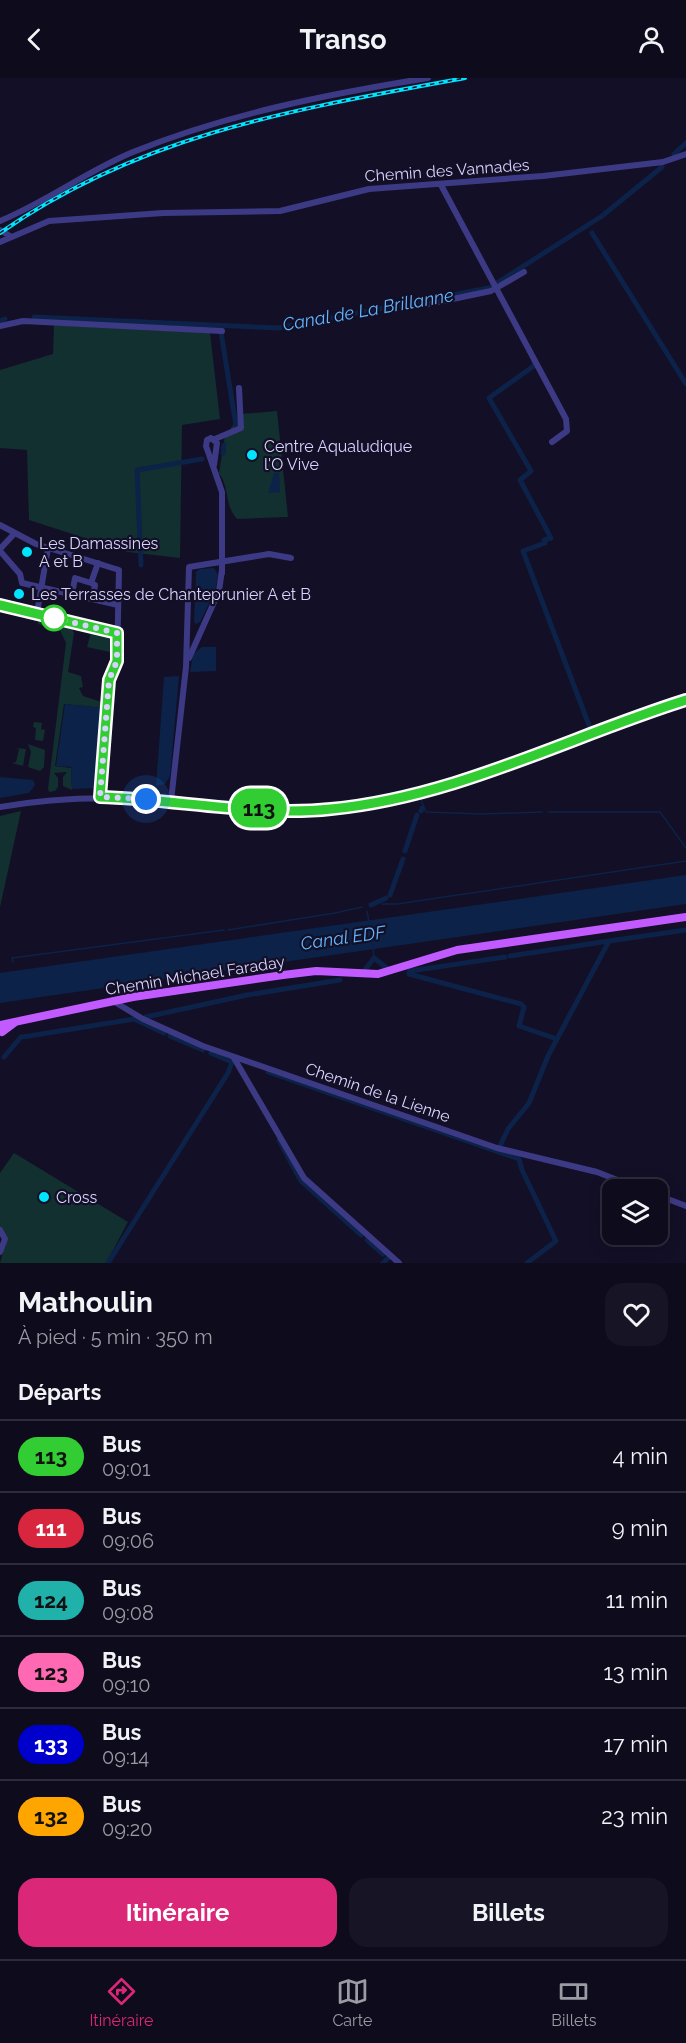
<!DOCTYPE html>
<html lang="fr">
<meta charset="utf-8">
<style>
body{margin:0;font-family:Raleway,sans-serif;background:#171425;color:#f1f3f6;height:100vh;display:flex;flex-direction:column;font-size:22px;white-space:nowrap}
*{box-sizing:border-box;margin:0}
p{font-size:20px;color:#9b9ba3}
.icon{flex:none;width:33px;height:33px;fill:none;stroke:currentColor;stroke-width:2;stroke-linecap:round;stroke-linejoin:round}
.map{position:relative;height:1185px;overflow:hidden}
.side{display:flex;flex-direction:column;background:#0e0b1c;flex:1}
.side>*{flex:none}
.badge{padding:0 12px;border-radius:20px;font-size:21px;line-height:39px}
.buttons{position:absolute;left:602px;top:1101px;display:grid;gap:12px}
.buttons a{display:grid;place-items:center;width:66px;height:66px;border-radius:12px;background:#0e0b1c;box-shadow:0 3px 15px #0003,0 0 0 2px #2e2b3b;font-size:30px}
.you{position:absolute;width:30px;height:30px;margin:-15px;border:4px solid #fff;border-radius:50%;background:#1a73e8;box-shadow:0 0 0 9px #1a73e833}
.map>.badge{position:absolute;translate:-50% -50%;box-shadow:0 0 0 3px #fff}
h2{padding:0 18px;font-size:22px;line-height:54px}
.round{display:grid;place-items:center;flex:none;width:63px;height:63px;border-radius:18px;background:#171425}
.head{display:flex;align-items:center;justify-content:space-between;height:102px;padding:0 18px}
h1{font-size:28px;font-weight:700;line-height:45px}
.action{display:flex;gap:12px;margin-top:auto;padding:12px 18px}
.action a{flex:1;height:69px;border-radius:18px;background:#db2777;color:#fff;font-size:24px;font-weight:700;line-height:69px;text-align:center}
.action a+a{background:#171425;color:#f1f3f6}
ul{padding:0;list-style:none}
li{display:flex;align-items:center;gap:18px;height:72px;padding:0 18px;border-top:2px solid #2e2b3b}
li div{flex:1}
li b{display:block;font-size:22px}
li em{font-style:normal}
li .badge{min-width:66px;font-weight:700;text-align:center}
header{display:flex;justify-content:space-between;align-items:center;height:78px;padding:0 18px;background:#0e0b1c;font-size:27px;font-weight:700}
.menu{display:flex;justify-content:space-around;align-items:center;height:84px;border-top:2px solid #2e2b3b;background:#0e0b1c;font-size:16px;color:#9b9ba3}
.menu a{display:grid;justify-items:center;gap:3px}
.menu .on{color:#db2777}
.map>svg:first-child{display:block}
</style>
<header><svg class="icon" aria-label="back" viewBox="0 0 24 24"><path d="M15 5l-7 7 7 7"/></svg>Transo<svg class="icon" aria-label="person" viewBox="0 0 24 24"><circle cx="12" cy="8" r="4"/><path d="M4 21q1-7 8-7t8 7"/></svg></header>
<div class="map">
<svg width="686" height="1185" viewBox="0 0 686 1185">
<rect width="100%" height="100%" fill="#130f26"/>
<!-- green -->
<g fill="#12302f">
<path d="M54 247 210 255 220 341 182 347 180 480 128 474 29 442 27 372 0 370V292L53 276Z"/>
<path d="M277 333 288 439 237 441C224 427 230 410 219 395L225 358 241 336Z"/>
<path d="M39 541 71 549 74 555 68 594 81 598 83 609 79 610 83 618 105 625 104 630 64 626 55 688 71 690 72 712 63 708V699L67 694 54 695 58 700V709L55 713 49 714 48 711 66 565 60 552 38 546Z"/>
<path d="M91 554 112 558 114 575 87 569Z"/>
<path d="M34 644 42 645 41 651 45 652 43 663 35 662 36 650 33 649Z"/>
<path d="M28 666 45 672 44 689 40 693 28 689 31 674Z"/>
<path d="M15 670 26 671 23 688 12 685 16 684 19 671Z"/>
<path d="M21 733 0 829V738Z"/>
<path d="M14 1075 128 1144 106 1185H0L7 1159 0 1149V1095Z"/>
</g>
<!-- water -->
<g fill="#0c2248">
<path d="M274 395H279L280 414 268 415Z"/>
<path d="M214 490 218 497 215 513 200 544 196 546 194 544 196 494 200 491Z"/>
<path d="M202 569H216V593L190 594 193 576Z"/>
<path d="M179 598 170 698 165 706 156 708 164 599Z"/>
<path d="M65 626 104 630 99 710 72 711 71 689 56 688Z"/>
<path d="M0 699 33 702 35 707 29 715 0 720Z"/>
<path d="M686 797V826L0 925V895Z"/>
</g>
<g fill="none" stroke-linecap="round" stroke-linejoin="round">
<!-- stream -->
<g stroke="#0c2248" stroke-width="1.5">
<path d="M578 655 673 621"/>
<path d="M526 675 569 658"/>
<path d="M104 717 149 718"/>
<path d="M420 719 426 734 482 736 542 734"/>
<path d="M199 721 310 728 353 723"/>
<path d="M359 722 418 712 519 678"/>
<path d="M548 734H660L686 770"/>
<path d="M382 826H397L686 783"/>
<path d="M367 833 369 844"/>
<path d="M228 852 335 835 362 829"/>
<path d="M373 869 374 880"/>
<path d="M13 884 12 880 224 852"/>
</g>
<!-- canal -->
<g stroke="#0c2248" stroke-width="5">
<path d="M674 76 686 65"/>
<path d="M592 155 686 306"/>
<path d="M34 239 278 250 489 210 602 138 662 89"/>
<path d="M0 243 5 241"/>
<path d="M221 254 236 348"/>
<path d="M534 283 535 287 489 320 531 393 520 402 551 460 544 462"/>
<path d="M223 375 224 367"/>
<path d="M545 465 523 473 590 650"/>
<path d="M141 487 137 392 202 381"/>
<path d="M421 733 422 730"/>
<path d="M405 773 417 737"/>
<path d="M390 817 403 781"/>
<path d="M371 827 386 820"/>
<path d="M609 863 686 852"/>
<path d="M364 893 374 880 387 890"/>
<path d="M410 893 409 896 521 926 524 929 519 948 557 961"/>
<path d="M410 893 505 879"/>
<path d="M146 939 247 917 340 902"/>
<path d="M170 958 203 972"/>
<path d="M4 979 21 959 29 958 134 941 164 955"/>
<path d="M268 994 519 1081 522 1092 556 1163 527 1185"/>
<path d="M279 1062 301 1103 361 1157"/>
<path d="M500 1068 508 1051 529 1025 548 978 609 863 510 878"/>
<path d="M367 1162 383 1176"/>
<path d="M108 1185 228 995 232 984 211 975"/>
<path d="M383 1185 388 1180"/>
</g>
<!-- minor -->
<g stroke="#3d3a85" stroke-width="6">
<path d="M441 107 566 341 567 353 552 364"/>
<path d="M0 143C46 124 87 93 133 74 227 36 328 16 428 0"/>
<path d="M0 152 10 158"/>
<path d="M0 164 49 143 163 135 280 133 369 111 543 98 663 84 686 76"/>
<path d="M424 227 491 213 524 194"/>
<path d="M0 248 23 243 222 253"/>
<path d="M215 361 241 350 239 310"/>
<path d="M214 387 217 365 211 360 207 362 206 368 222 414V495"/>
<path d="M0 447 36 466 119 492 117 583 109 602 100 719"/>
<path d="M0 471 14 456"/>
<path d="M0 473 20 496 22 505 118 527"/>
<path d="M72 516 75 500 91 505 98 485"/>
<path d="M93 521 95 507 93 506"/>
<path d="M0 527 116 554"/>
<path d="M37 535 48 470"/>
<path d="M189 580 219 513 222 492"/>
<path d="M171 723 186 589 189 489 269 476 291 480"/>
<path d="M0 729C56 719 111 718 168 723 221 727 277 737 331 731 455 720 568 660 686 622"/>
<path d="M113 923 143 941 203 968 497 1070 597 1094 643 1112"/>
<path d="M234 980 304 1100 399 1185"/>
<path d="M657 1117 686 1128"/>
<path d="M0 1152 5 1161 0 1174"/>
</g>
<!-- major -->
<g stroke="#c25bff" stroke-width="8">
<path d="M0 947 133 919 283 897 316 893 378 896 457 872 686 839"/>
<path d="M2 954 14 945"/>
</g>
<!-- rail casing -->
<g stroke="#00e5ff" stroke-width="4">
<path id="rail" d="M0 155C144 55 297 31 465 0"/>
</g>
<!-- rail -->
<use href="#rail" stroke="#130f26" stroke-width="1.5" stroke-dasharray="4.5" stroke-linecap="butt"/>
</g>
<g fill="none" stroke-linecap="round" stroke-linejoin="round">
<!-- line casing -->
<g stroke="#fff" stroke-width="14">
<path id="line" d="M0 527 117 555V583L109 602 100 719C175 721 258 739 331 731 456 719 568 659 686 622"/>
</g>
<!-- line -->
<use href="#line" stroke="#32cd32" stroke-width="9"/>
<!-- walk -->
<path stroke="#d9d4ff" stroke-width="6" stroke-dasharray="0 10.8" d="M54 540 117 555V583L109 602 100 719 146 721"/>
</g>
<!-- markers -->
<g fill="#00e5ff" stroke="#130f26" stroke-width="2">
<circle cx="252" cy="377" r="6"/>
<circle cx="27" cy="474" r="6"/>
<circle cx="19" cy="516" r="6"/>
<circle cx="44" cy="1119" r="6"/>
</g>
<circle fill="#fff" stroke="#32cd32" stroke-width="3" cx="54" cy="540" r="12"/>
<g text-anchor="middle" stroke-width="4.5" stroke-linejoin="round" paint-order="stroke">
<!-- street labels -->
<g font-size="16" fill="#d9d4ff" stroke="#130f26">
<text transform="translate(447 92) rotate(-4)" y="6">Chemin des Vannades</text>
<text transform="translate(195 897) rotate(-9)" y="6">Chemin Michael Faraday</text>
<text transform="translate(378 1014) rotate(19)" y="6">Chemin de la Lienne</text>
</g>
<!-- poi labels -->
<g font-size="16" fill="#d9d4ff" stroke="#130f26" text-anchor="start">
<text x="264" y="374">Centre Aqualudique<tspan x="264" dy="18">l'O Vive</tspan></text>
<text x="39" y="471">Les Damassines<tspan x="39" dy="18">A et B</tspan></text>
<text x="31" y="522">Les Terrasses de Chanteprunier A et B</text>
<text x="56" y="1125">Cross</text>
</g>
<!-- water labels -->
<g font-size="18" font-style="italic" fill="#62b6ff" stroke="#130f26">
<text transform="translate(368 232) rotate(-10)" y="6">Canal de La Brillanne</text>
<text transform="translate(343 860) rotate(-8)" y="6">Canal EDF</text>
</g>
</g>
</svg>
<div class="buttons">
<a><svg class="icon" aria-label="layers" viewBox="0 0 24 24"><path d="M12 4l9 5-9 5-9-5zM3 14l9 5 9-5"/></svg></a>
</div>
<div class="you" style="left:146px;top:721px"></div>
<b class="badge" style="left:259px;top:730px;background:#32cd32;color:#111">113</b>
</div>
<section class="side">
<div class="head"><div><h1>Mathoulin</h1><p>À pied · 5 min · 350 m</p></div><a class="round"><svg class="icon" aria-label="heart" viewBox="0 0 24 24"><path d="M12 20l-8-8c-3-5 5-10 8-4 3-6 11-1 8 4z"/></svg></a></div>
<h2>Départs</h2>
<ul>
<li><span class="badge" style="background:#32cd32;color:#111">113</span><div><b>Bus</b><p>09:01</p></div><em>4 min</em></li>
<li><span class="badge" style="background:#d7263d;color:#fff">111</span><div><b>Bus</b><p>09:06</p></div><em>9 min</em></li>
<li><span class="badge" style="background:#20b2aa;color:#111">124</span><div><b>Bus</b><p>09:08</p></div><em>11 min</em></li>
<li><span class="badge" style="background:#ff69b4;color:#111">123</span><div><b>Bus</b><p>09:10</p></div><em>13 min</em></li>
<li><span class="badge" style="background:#0000cd;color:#fff">133</span><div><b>Bus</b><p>09:14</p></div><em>17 min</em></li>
<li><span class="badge" style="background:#ffa500;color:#111">132</span><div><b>Bus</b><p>09:20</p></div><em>23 min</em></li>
</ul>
<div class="action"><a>Itinéraire</a><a>Billets</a></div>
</section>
<nav class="menu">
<a class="on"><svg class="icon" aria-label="directions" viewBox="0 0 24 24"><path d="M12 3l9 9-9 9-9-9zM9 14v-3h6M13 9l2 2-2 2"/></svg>Itinéraire</a>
<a><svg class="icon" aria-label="map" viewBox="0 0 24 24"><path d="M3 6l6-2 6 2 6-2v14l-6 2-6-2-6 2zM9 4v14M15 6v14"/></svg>Carte</a>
<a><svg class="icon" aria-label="tickets" viewBox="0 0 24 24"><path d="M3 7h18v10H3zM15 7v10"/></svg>Billets</a>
</nav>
